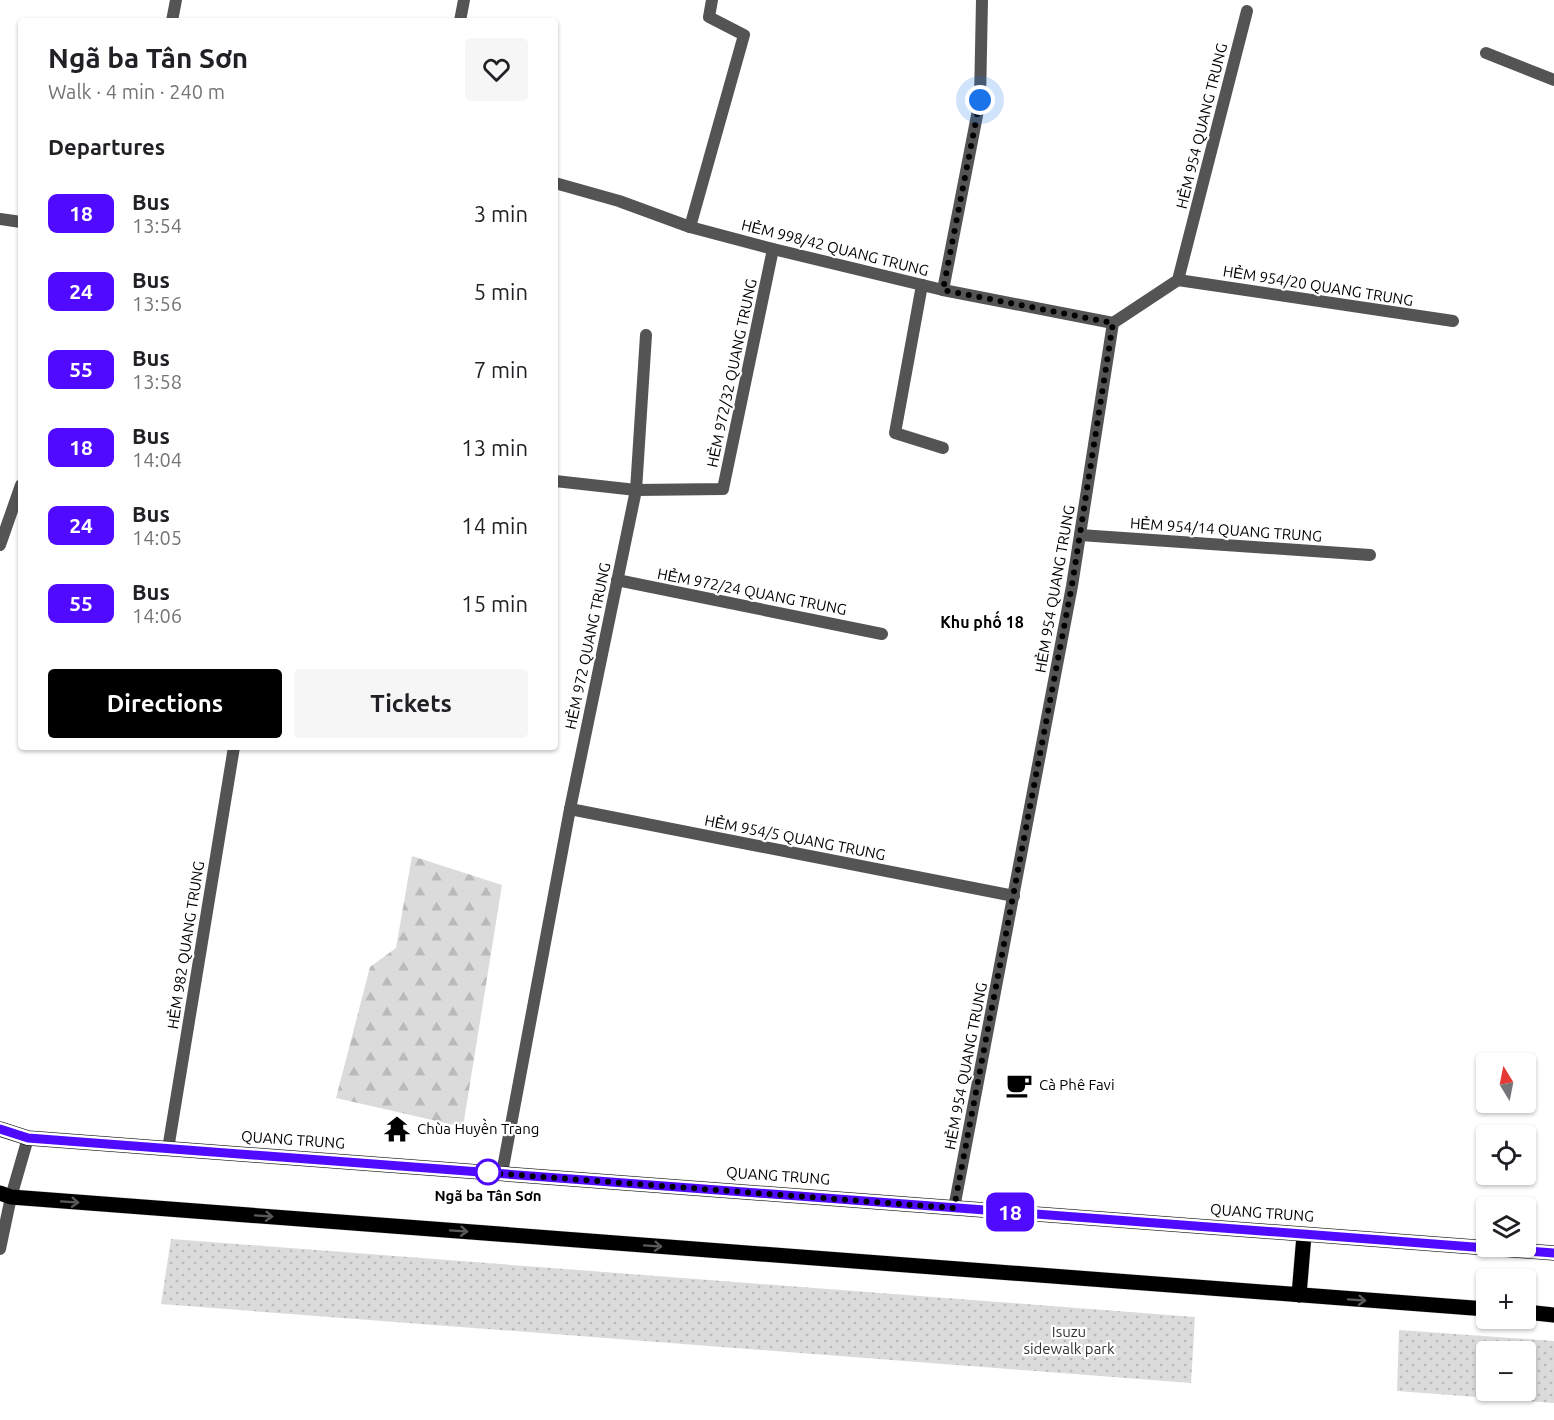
<!DOCTYPE html>
<meta charset="utf-8">
<style>
body{margin:0;font-family:Ubuntu,sans-serif;background:#f6f6f6;color:#202124;height:100vh;display:flex;flex-direction:column;font-size:22px;white-space:nowrap}
*{box-sizing:border-box;margin:0}
p{font-size:20px;color:#757577}
.icon{flex:none;width:33px;height:33px;fill:none;stroke:currentColor;stroke-width:2;stroke-linecap:round;stroke-linejoin:round}
.map{position:relative;flex:1;overflow:hidden}
.sheet{position:absolute;left:18px;top:18px;width:540px;height:732px;display:flex;flex-direction:column;background:#fff;border-radius:6px;box-shadow:0 2px 4px #0004}
.sheet>*{flex:none}
.badge{padding:0 12px;border-radius:9px;font-size:21px;line-height:39px}
.needle{width:39px;rotate:350deg}
.controls{position:absolute;left:1476px;top:1053px;display:grid;gap:12px}
.controls a{display:grid;place-items:center;width:60px;height:60px;border-radius:6px;background:#fff;box-shadow:0 2px 4px #0004;font-size:30px}
.you{position:absolute;width:30px;height:30px;margin:-15px;border:4px solid #fff;border-radius:50%;background:#1a73e8;box-shadow:0 0 0 9px #1a73e833}
.map>.badge{position:absolute;translate:-50% -50%;box-shadow:0 0 0 3px #fff}
h2{padding:0 30px;font-size:22px;line-height:54px}
.round{display:grid;place-items:center;flex:none;width:63px;height:63px;border-radius:6px;background:#f6f6f6}
.summary{display:flex;align-items:center;justify-content:space-between;height:102px;padding:0 30px}
h1{font-size:28px;font-weight:700;line-height:45px}
.button{display:flex;gap:12px;margin-top:auto;padding:12px 30px}
.button a{flex:1;height:69px;border-radius:6px;background:#000;color:#fff;font-size:24px;font-weight:700;line-height:69px;text-align:center}
.button a+a{background:#f6f6f6;color:#202124}
ul{padding:0;list-style:none}
li{display:flex;align-items:center;gap:18px;height:78px;padding:0 30px}
li div{flex:1}
li b{display:block;font-size:22px}
li em{font-style:normal}
li .badge{min-width:66px;font-weight:700;text-align:center}
.map>svg:first-child{display:block}
</style>
<div class="map">
<svg width="1554" height="1420" viewBox="0 0 1554 1420">
<defs>
<pattern id="forest-firs" width="22" height="20" patternUnits="userSpaceOnUse" patternTransform="scale(1.5)"><rect width="22" height="20" fill="#dbdbdb"/><path d="M5 1l3.5 6h-7zM16 11l3.5 6h-7z" fill="#bababa"/></pattern>
<pattern id="park-dots" width="8" height="8" patternUnits="userSpaceOnUse" patternTransform="scale(1.5)"><rect width="8" height="8" fill="#dbdbdb"/><path d="M2 2h.1M6 6h.1" fill="none" stroke="#bababa" stroke-width="1.8" stroke-linecap="round"/></pattern>
</defs>
<rect width="100%" height="100%" fill="#fff"/>
<!-- forest -->
<path fill="url(#forest-firs)" d="M412 856 502 885 463 1127 336 1098 370 967 396 948Z"/>
<!-- park -->
<g fill="url(#park-dots)" fill-rule="evenodd">
<path d="M171 1239 1195 1317 1191 1383 161 1304Z"/>
<path d="M1399 1330 1554 1341V1403L1397 1391ZM1486 1352H1526V1390H1486Z"/>
</g>
<g fill="none" stroke-linecap="round" stroke-linejoin="round">
<!-- primary casing -->
<g stroke="#dbdbdb" stroke-width="16">
<g id="primary">
<path d="M0 1129 28 1138 1554 1253"/>
<path d="M0 1193 11 1197 1486 1309"/>
<path d="M1299 1295 1304 1235"/>
<path d="M1526 1312 1554 1315"/>
</g>
</g>
<!-- service -->
<g stroke="#545454" stroke-width="12">
<path d="M1178 280 1453 321"/>
<path d="M1080 535 1370 555"/>
<path d="M570 809 1014 896"/>
<path d="M954 1208 1072 586 1113 323 1178 280 1247 11"/>
</g>
<!-- minor -->
<g stroke="#545454" stroke-width="12">
<path d="M172 21 176 0"/>
<path d="M460 21 464 0"/>
<path d="M1486 53 1554 80"/>
<path d="M555 183 619 201 690 227 773 249 943 290 1113 323"/>
<path d="M0 219 21 222"/>
<path d="M690 227 744 35 709 17 712 0"/>
<path d="M922 285 895 433 943 448"/>
<path d="M943 290 980 100 982 0"/>
<path d="M555 481 636 490 723 489 773 249"/>
<path d="M0 545 21 485"/>
<path d="M617 580 882 634"/>
<path d="M168 1149 234 747"/>
<path d="M502 1173 570 809 636 490 646 335"/>
</g>
<!-- tertiary -->
<path stroke="#545454" stroke-width="12" d="M0 1249 11 1197 28 1138"/>
<!-- primary -->
<use href="#primary" stroke="#000" stroke-width="15"/>
</g>
<!-- one-way arrows -->
<defs><path id="oneway-shaft" d="M-6 0H5M1.5-3L5.5 0L1.5 3" fill="none" stroke-width="1.6" stroke-linecap="round" stroke-linejoin="round" transform="scale(1.5)"/></defs>
<g stroke="#595959">
<use href="#oneway-shaft" transform="translate(70 1202) rotate(4)"/>
<use href="#oneway-shaft" transform="translate(264 1216) rotate(4)"/>
<use href="#oneway-shaft" transform="translate(459 1231) rotate(4)"/>
<use href="#oneway-shaft" transform="translate(653 1246) rotate(4)"/>
<use href="#oneway-shaft" transform="translate(1357 1300) rotate(4)"/>
</g>
<g fill="none" stroke-linecap="round" stroke-linejoin="round">
<!-- line casing -->
<g stroke="#fff" stroke-width="14">
<path id="line" d="M0 1129 28 1138 1554 1253"/>
</g>
<!-- line -->
<use href="#line" stroke="#4f0aff" stroke-width="9"/>
<!-- walk -->
<path stroke="#000" stroke-width="6" stroke-dasharray="0 10.8" d="M488 1172H478L954 1208 1072 585 1113 323 943 290 980 100"/>
</g>
<!-- icons -->
<defs>
<g id="cafe-bare" transform="scale(2.07)"><path d="M-5.5-4.5H6V0H3Q3 3.5 0 3.5H-2.5Q-5.5 3.5-5.5 0ZM3-3.2v2h1.7v-2ZM-6 4.5H4V6H-6Z" fill="#000" stroke="#fff" stroke-width="2.5" paint-order="stroke"/></g>
<g id="temple-bare" transform="scale(2.07)"><path d="M0-6L5-2H3V0L6.5 2.5H4V6H1.5V3h-3V6H-4V2.5H-6.5L-3 0V-2H-5Z" fill="#000" stroke="#fff" stroke-width="2.5" paint-order="stroke"/></g>
</defs>
<g fill-rule="evenodd">
<use href="#cafe-bare" x="1019" y="1085"/>
<use href="#temple-bare" x="397" y="1129"/>
</g>
<!-- markers -->
<circle fill="#fff" stroke="#4f0aff" stroke-width="3" cx="488" cy="1172" r="12"/>
<g text-anchor="middle" stroke-width="4.5" stroke-linejoin="round" paint-order="stroke">
<!-- street labels -->
<g font-size="15" fill="#000" stroke="#fff">
<text transform="translate(1202 126) rotate(-76)" y="5">HẺM 954 QUANG TRUNG</text>
<text transform="translate(835 248) rotate(14)" y="5">HẺM 998/42 QUANG TRUNG</text>
<text transform="translate(1318 286) rotate(9)" y="5">HẺM 954/20 QUANG TRUNG</text>
<text transform="translate(732 373) rotate(-78)" y="5">HẺM 972/32 QUANG TRUNG</text>
<text transform="translate(1226 530) rotate(4)" y="5">HẺM 954/14 QUANG TRUNG</text>
<text transform="translate(1055 589) rotate(-80)" y="5">HẺM 954 QUANG TRUNG</text>
<text transform="translate(752 592) rotate(11)" y="5">HẺM 972/24 QUANG TRUNG</text>
<text transform="translate(588 646) rotate(-78)" y="5">HẺM 972 QUANG TRUNG</text>
<text transform="translate(795 838) rotate(11)" y="5">HẺM 954/5 QUANG TRUNG</text>
<text transform="translate(186 945) rotate(-81)" y="5">HẺM 982 QUANG TRUNG</text>
<text transform="translate(966 1066) rotate(-79)" y="5">HẺM 954 QUANG TRUNG</text>
<text transform="translate(293 1140) rotate(4)" y="5">QUANG TRUNG</text>
<text transform="translate(778 1176) rotate(4)" y="5">QUANG TRUNG</text>
<text transform="translate(1262 1213) rotate(4)" y="5">QUANG TRUNG</text>
</g>
<!-- poi labels -->
<g font-size="15" fill="#000" stroke="#fff" text-anchor="start">
<text x="1039" y="1090">Cà Phê Favi</text>
<text x="417" y="1134">Chùa Huyền Trang</text>
</g>
<!-- stop labels -->
<g font-size="15" font-weight="bold" fill="#000" stroke="#fff">
<text x="488" y="1201">Ngã ba Tân Sơn</text>
</g>
<!-- park labels -->
<g font-size="15" fill="#323232" stroke="#fff">
<text x="1069" y="1337">Isuzu<tspan x="1069" dy="17">sidewalk park</tspan></text>
</g>
<!-- neighbourhood labels -->
<g font-size="16" font-weight="bold" fill="#000" stroke="#fff">
<text x="982" y="628">Khu phố 18</text>
</g>
</g>
</svg>
<div class="controls">
<a><svg class="needle" viewBox="-14 -14 28 28"><path d="M0-13l5 13h-10z" fill="#e53935"/><path d="M0 13l5-13h-10z" fill="#757577"/></svg></a>
<a><svg class="icon" aria-label="locate" viewBox="0 0 24 24"><circle cx="12" cy="12" r="6"/><path d="M12 2v4M12 18v4M2 12h4M18 12h4"/></svg></a>
<a><svg class="icon" aria-label="layers" viewBox="0 0 24 24"><path d="M12 4l9 5-9 5-9-5zM3 14l9 5 9-5"/></svg></a>
<a>+</a>
<a>−</a>
</div>
<div class="you" style="left:980px;top:100px"></div>
<b class="badge" style="left:1010px;top:1212px;background:#4f0aff;color:#fff">18</b>
<section class="sheet">
<div class="summary"><div><h1>Ngã ba Tân Sơn</h1><p>Walk · 4 min · 240 m</p></div><a class="round"><svg class="icon" aria-label="heart" viewBox="0 0 24 24"><path d="M12 20l-8-8c-3-5 5-10 8-4 3-6 11-1 8 4z"/></svg></a></div>
<h2>Departures</h2>
<ul>
<li><span class="badge" style="background:#4f0aff;color:#fff">18</span><div><b>Bus</b><p>13:54</p></div><em>3 min</em></li>
<li><span class="badge" style="background:#4f0aff;color:#fff">24</span><div><b>Bus</b><p>13:56</p></div><em>5 min</em></li>
<li><span class="badge" style="background:#4f0aff;color:#fff">55</span><div><b>Bus</b><p>13:58</p></div><em>7 min</em></li>
<li><span class="badge" style="background:#4f0aff;color:#fff">18</span><div><b>Bus</b><p>14:04</p></div><em>13 min</em></li>
<li><span class="badge" style="background:#4f0aff;color:#fff">24</span><div><b>Bus</b><p>14:05</p></div><em>14 min</em></li>
<li><span class="badge" style="background:#4f0aff;color:#fff">55</span><div><b>Bus</b><p>14:06</p></div><em>15 min</em></li>
</ul>
<div class="button"><a>Directions</a><a>Tickets</a></div>
</section>
</div>
